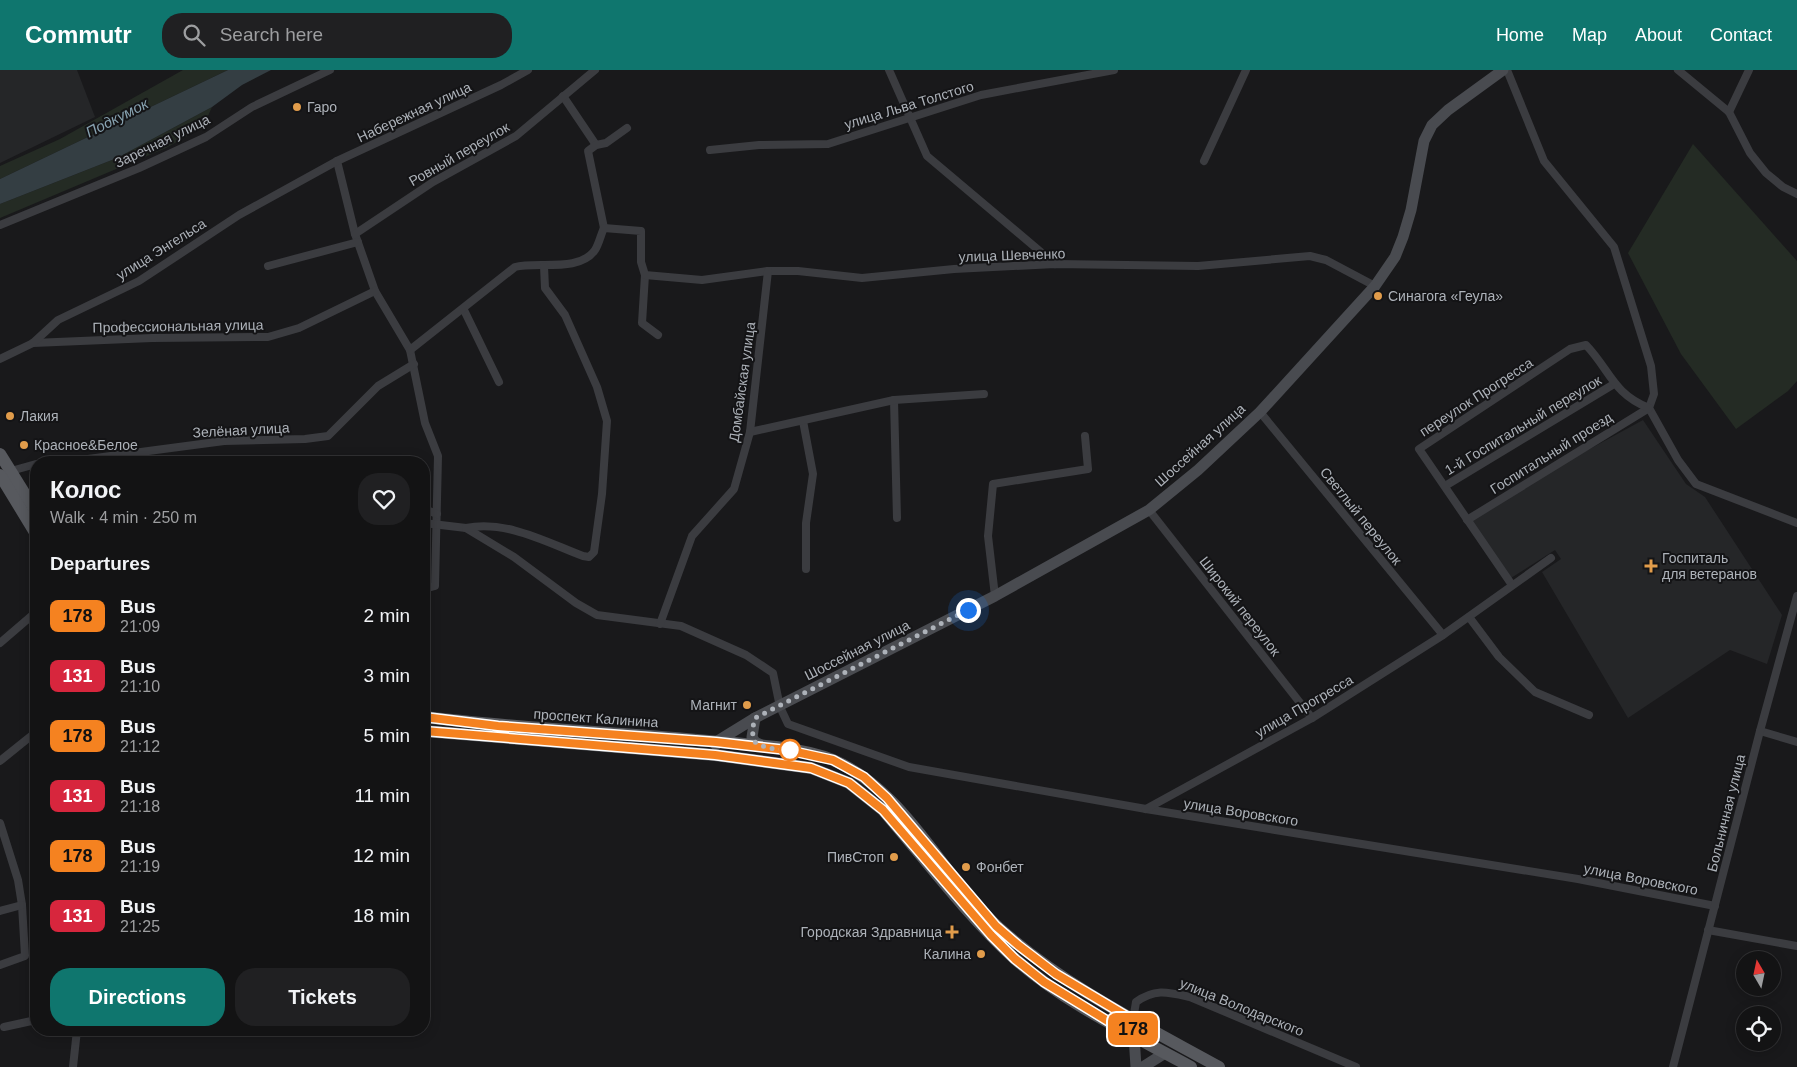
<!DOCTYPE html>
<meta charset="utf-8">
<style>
body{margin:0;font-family:Arial,sans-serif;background:#202022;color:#f1f3f6;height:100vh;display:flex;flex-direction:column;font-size:19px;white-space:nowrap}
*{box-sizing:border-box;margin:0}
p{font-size:16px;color:#9d9ea0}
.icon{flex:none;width:28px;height:28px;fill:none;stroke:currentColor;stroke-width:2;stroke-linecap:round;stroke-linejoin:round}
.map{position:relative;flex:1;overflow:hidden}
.sheet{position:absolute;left:30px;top:386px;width:400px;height:580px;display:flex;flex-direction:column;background:#131314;border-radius:20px;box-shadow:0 2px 12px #0003,0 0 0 1px #323234}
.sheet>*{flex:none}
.badge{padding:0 10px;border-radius:8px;font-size:18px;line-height:32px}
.needle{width:32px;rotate:351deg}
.tools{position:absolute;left:1736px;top:881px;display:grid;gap:10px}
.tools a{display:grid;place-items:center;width:45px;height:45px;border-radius:50%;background:#131314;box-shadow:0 2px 12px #0003,0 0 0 1px #323234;font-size:25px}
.you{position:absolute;width:25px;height:25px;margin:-12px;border:4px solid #fff;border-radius:50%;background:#1a73e8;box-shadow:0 0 0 8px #1a73e833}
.map>.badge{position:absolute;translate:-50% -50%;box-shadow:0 0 0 2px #fff}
h2{padding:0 20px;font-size:19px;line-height:45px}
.round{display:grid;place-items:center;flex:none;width:52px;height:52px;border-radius:20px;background:#202022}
.head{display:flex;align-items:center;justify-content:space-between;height:85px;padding:0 20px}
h1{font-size:24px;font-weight:800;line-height:38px}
.cta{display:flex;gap:10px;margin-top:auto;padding:10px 20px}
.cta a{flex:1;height:58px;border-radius:20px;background:#0f766e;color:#fff;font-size:20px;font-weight:800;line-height:58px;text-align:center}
.cta a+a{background:#202022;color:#f1f3f6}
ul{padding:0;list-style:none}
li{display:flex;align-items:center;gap:15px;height:60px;padding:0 20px}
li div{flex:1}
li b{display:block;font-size:19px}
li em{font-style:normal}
li .badge{min-width:55px;font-weight:700;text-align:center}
header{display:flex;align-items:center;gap:30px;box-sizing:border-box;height:70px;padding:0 25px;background:#0f766e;color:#fff}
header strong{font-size:24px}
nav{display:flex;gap:28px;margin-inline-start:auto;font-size:18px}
.search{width:350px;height:45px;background:#202022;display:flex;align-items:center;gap:12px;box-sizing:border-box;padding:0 18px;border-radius:20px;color:#9d9ea0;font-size:19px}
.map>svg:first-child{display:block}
</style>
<header>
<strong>Commutr</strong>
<div class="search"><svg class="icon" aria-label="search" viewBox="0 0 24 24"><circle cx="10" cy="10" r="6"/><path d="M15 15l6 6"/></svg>Search here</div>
<nav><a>Home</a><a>Map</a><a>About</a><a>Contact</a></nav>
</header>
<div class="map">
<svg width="1797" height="997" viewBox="0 0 1797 997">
<rect width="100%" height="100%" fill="#19191b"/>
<!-- built -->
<g fill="#252628">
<path d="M0 0H77L95 47 0 93Z"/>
<path d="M1643 350 1686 414 1705 427 1782 545 1767 594 1730 580 1628 648 1542 502 1561 489 1555 480 1511 508 1470 449 1575 387Z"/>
</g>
<!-- green -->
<g fill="#242b24">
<path d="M183 0H228L0 109V96L60 69Z"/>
<path d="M212 37 207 48 194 62 166 78 0 148V134L117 88Z"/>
<path d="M1693 74 1797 191V311L1788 321 1736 359 1681 284 1628 183Z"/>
</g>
<!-- water -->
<path fill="#343e43" d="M228 0H271L242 15 212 37 117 88 0 134V109Z"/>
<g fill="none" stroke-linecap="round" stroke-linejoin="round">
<!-- minor -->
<g stroke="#3b3c40" stroke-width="8">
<path d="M889 0 927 86 1055 194"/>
<path d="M1507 0 1544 91 1614 177 1651 296 1654 324 1649 338 1678 390 1696 414 1797 453"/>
<path d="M1678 0 1729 42 1750 83 1766 103 1783 117 1797 124"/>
<path d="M563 26 596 75"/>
<path d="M1729 42 1749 0"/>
<path d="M710 80 759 75 828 74 981 25 1114 0"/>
<path d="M337 91 355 164 375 221 410 280 425 353 438 386 435 516 424 519"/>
<path d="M1204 91 1246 0"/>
<path d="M0 155 139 98 206 67 252 37 330 0"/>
<path d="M604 158 588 81 596 75 606 73 627 58"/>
<path d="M355 164 433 112 516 66 595 0"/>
<path d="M268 196 358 172"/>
<path d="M645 205 642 253 658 265"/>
<path d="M464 240 499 312"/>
<path d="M33 273 152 268 268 267 299 258 375 221"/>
<path d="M410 280 515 197C537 191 579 203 595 180 599 174 601 164 604 158L641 161V192L645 205 702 210 768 201H798L862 208 954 199 1055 194 1198 196 1310 186 1326 190 1375 216"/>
<path d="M0 289 33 273 58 250 139 211 239 145 337 91 501 15 528 0"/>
<path d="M894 330 897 448"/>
<path d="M1260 342 1443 565"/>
<path d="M803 351 813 404 806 453V499"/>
<path d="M750 362 894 330 984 324"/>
<path d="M43 392 88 389 224 371 305 369 328 366 378 316 414 294"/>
<path d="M11 401 36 394"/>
<path d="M1445 416 1614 314"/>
<path d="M424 439 437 444"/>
<path d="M1149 440 1312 648"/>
<path d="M1467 450 1649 338"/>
<path d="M424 453 466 458 514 487 576 533 597 545 681 556 746 585 773 603 780 637 788 654 909 697 1146 739 1578 809 1715 836"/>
<path d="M466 458C507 450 546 472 583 486L589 487 594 482 602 424 607 351 597 317 565 245 545 218 544 196"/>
<path d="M1512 515 1419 379 1570 279 1586 275C1610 300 1613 324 1649 338"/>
<path d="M995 526 988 466 993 414 1088 399 1085 366"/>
<path d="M1469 547 1499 587 1535 622 1589 645"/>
<path d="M660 554 692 466 734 419 750 362 768 201"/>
<path d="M0 573 36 542"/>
<path d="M1760 661 1797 672"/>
<path d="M0 691 36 662"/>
<path d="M1146 739 1312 648 1443 565 1551 488"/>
<path d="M0 753 18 810 22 835 25 886 0 895"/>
<path d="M0 841 22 835"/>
<path d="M1708 860 1797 876"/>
<path d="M1133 950 1136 932C1155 918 1168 922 1190 927L1356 997"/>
<path d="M4 957 36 950"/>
<path d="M73 997 77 960"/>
<path d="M1673 997 1760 661 1797 526"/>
</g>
<!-- secondary -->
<g stroke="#494b50" stroke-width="11">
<path d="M755 648 752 667 755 672 763 676"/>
<path d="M716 675V672L755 648 995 526 1149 440 1198 400 1260 342 1375 216 1395 187 1403 167 1411 140 1424 71 1432 55 1448 40 1503 0"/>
<path d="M1133 950 1136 997"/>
<path d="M1143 997 1165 983"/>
</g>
<!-- primary -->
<g stroke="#57595e" stroke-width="12">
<path d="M0 384 36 442"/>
<path d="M0 405 36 464"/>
<path d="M424 647C515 658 606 662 697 670 737 674 797 675 833 690 906 721 942 807 999 858 1064 916 1143 955 1219 997"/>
<path d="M424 661 715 685 811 698 849 713 883 740C926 790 966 844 1014 888 1066 934 1131 964 1191 997"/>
</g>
</g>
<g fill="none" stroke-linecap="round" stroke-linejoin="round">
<!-- line casing -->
<g stroke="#fff" stroke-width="11">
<path id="line" d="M424 647 498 656 716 672 787 680 833 690 864 707 887 728 996 856 1018 875 1056 904 1133 950 1134 967 1044 912 1015 889 991 865 883 740 849 713 811 698 715 685 424 661"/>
</g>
<!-- line -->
<use href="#line" stroke="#f58220" stroke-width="8"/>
<!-- walk -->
<path stroke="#adb2b9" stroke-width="5" stroke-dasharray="0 9" d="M790 680 767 678 755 672 752 661 755 648 968 540"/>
</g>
<!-- markers -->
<g fill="#e19c4b" stroke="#141416" stroke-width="2">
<circle cx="297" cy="37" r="5"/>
<circle cx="1378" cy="226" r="5"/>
<circle cx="10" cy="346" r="5"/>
<circle cx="24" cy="375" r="5"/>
<path d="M1648.5 488.5h5v5h5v5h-5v5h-5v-5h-5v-5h5z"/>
<circle cx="747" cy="635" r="5"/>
<circle cx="894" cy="787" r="5"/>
<circle cx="966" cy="797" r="5"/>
<path d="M949.5 854.5h5v5h5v5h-5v5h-5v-5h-5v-5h5z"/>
<circle cx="981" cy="884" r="5"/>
</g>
<circle fill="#fff" stroke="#f58220" stroke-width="2.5" cx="790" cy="680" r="10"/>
<g text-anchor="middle" stroke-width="4" stroke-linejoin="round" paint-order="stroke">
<!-- street labels -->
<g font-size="14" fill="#adb2b9" stroke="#141416">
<text transform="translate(909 35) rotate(-17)" y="5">улица Льва Толстого</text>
<text transform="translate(414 42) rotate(-25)" y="5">Набережная улица</text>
<text transform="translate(162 71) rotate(-26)" y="5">Заречная улица</text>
<text transform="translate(459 84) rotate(-30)" y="5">Ровный переулок</text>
<text transform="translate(161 179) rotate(-32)" y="5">улица Энгельса</text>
<text transform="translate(1012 185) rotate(-2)" y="5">улица Шевченко</text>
<text transform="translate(178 256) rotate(-1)" y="5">Профессиональная улица</text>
<text transform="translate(742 312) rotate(-82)" y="5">Домбайская улица</text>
<text transform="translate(1476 327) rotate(-33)" y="5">переулок Прогресса</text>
<text transform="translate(1523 355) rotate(-31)" y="5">1-й Госпитальный переулок</text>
<text transform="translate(241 360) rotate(-3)" y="5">Зелёная улица</text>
<text transform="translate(1200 375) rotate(-42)" y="5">Шоссейная улица</text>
<text transform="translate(1551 383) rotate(-32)" y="5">Госпитальный проезд</text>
<text transform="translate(1361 446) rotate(51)" y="5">Светлый переулок</text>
<text transform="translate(1240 536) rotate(52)" y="5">Широкий переулок</text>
<text transform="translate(857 580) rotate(-27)" y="5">Шоссейная улица</text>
<text transform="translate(1304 636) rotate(-30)" y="5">улица Прогресса</text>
<text transform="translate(596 648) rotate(4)" y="5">проспект Калинина</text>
<text transform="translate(1241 742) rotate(9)" y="5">улица Воровского</text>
<text transform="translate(1726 743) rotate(-76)" y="5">Больничная улица</text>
<text transform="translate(1641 809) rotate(11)" y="5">улица Воровского</text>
<text transform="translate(1242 937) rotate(22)" y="5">улица Володарского</text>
</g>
<!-- poi labels -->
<g font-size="14" fill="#adb2b9" stroke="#141416" text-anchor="start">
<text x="307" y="42">Гаро</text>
<text x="1388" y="231">Синагога «Геула»</text>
<text x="20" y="351">Лакия</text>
<text x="34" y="380">Красное&amp;Белое</text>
<text x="1662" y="493">Госпиталь<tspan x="1662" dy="16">для ветеранов</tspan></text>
<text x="737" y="640" text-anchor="end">Магнит</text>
<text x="884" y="792" text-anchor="end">ПивСтоп</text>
<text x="976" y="802">Фонбет</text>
<text x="942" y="867" text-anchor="end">Городская Здравница</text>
<text x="971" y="889" text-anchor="end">Калина</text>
</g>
<!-- water labels -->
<g font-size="15" font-style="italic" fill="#88a3b1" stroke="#141416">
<text transform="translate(117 48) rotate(-27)" y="5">Подкумок</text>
</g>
</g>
</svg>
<div class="tools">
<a><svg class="needle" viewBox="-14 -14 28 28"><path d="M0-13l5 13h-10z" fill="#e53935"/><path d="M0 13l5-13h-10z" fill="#9d9ea0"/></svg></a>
<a><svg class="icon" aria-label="locate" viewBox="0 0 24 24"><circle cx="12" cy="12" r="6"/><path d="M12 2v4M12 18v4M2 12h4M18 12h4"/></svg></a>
</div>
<div class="you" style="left:968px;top:540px"></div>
<b class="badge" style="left:1133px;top:959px;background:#f58220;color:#111">178</b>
<section class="sheet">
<div class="head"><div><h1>Колос</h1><p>Walk · 4 min · 250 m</p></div><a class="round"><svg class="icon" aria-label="heart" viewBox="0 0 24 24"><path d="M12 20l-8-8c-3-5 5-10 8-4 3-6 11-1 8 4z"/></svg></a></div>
<h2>Departures</h2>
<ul>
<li><span class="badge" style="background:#f58220;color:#111">178</span><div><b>Bus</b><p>21:09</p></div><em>2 min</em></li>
<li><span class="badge" style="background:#d7263d;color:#fff">131</span><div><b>Bus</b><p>21:10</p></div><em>3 min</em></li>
<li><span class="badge" style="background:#f58220;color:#111">178</span><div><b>Bus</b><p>21:12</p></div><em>5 min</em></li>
<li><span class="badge" style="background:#d7263d;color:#fff">131</span><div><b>Bus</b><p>21:18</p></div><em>11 min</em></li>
<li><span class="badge" style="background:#f58220;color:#111">178</span><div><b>Bus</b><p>21:19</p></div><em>12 min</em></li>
<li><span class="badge" style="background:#d7263d;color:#fff">131</span><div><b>Bus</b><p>21:25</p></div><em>18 min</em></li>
</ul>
<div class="cta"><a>Directions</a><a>Tickets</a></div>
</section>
</div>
